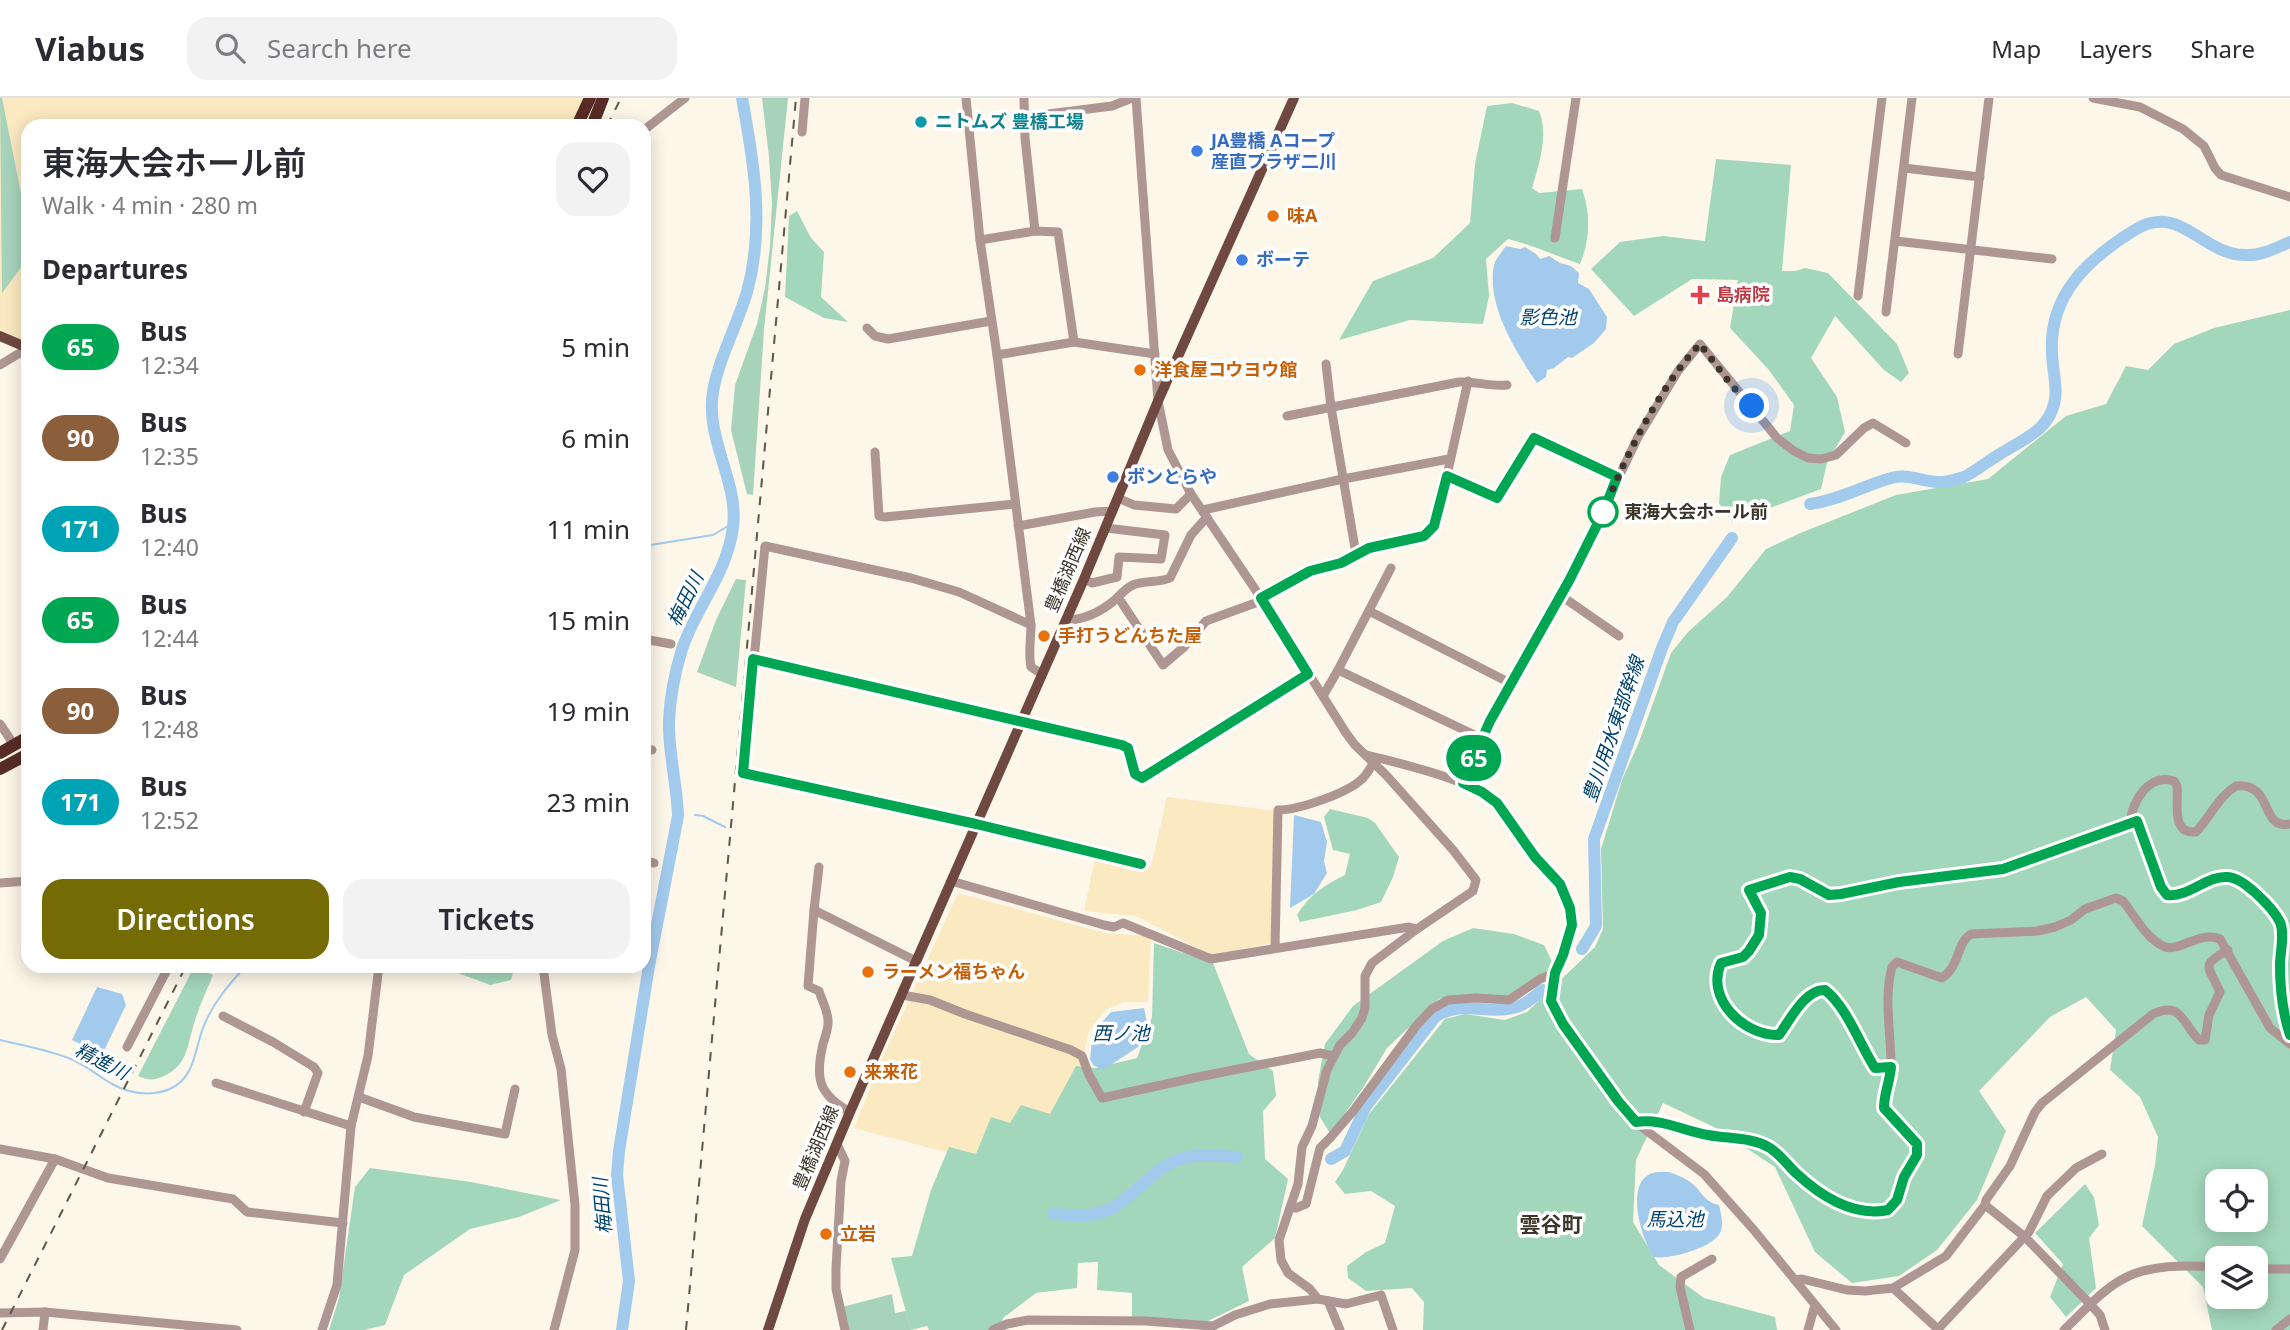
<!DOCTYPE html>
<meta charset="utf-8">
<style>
body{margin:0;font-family:"Noto Sans","Noto Sans JP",sans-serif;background:#f2f2f3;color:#2b2b33;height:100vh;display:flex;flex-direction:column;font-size:26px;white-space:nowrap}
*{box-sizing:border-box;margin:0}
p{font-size:23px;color:#7c7c81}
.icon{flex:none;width:38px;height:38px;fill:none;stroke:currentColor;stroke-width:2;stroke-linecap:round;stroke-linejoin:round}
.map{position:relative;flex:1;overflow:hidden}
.side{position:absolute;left:21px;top:21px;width:630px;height:854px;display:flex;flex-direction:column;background:#fff;border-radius:21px;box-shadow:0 4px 18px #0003}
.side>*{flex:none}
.badge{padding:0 14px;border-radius:23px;font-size:24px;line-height:46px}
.fabs{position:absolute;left:2205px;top:1071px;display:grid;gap:14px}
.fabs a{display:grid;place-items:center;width:63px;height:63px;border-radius:14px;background:#fff;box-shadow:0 4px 18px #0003;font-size:35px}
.you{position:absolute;width:35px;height:35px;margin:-18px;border:5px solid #fff;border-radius:50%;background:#1a73e8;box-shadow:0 0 0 10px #1a73e833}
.map>.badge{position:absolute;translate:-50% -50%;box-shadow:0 0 0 4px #fff}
h2{padding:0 21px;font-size:26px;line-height:63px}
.round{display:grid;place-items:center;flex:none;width:74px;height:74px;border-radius:21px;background:#f2f2f3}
.head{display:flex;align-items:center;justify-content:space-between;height:119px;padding:0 21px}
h1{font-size:33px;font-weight:600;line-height:52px}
.primary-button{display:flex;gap:14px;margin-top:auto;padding:14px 21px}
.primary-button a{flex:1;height:80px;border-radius:21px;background:#746b04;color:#fff;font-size:28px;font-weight:600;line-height:80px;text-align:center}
.primary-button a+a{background:#f2f2f3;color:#2b2b33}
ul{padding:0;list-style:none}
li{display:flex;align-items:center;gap:21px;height:91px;padding:0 21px}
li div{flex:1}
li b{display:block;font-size:26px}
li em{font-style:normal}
li .badge{min-width:77px;font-weight:700;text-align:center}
header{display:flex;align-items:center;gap:42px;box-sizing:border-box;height:98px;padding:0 35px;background:#fff;border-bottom:2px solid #e1e1e2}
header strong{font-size:33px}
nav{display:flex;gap:38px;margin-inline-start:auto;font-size:24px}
.search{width:490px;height:63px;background:#f2f2f3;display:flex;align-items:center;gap:18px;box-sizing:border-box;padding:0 24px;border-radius:21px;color:#7c7c81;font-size:26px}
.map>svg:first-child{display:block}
</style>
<header>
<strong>Viabus</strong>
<div class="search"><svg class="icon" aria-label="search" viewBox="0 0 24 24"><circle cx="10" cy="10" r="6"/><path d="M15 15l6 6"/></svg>Search here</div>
<nav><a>Map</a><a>Layers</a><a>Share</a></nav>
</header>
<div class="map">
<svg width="2290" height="1232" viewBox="0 0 2290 1232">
<rect width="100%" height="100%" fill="#fdf7ea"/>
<!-- built -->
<g fill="#fbe9c2">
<path d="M0 0H583L572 28H28V245L0 235Z"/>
<path d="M1167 699 1276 713 1272 845 1211 857 1136 818 1084 813 1096 756 1151 769Z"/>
<path d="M958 795 1105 835 1151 838 1148 904H1124L1105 912 1089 933 1084 956 1092 979 1048 1022 979 1063 854 1030 883 959Z"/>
</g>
<!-- green -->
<g fill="#a7d3bb">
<path d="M0 0H2L28 131V160L2 195Z"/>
<path d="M762 0H788L764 232 753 397 747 396 731 332 735 287 757 226 765 190 770 148 772 105 769 59Z"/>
<path d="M736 481 746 482 736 589 697 574 716 522Z"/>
<path d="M892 1196 895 1215 906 1213 911 1232H847L842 1209Z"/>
</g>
<!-- forest -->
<g fill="#a3d7bb" fill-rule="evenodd">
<path d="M1512 5 1539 13C1549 37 1539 66 1532 90L1539 95 1582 91C1591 116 1590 142 1580 166 1556 158 1533 147 1508 141L1486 161 1489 198 1483 226 1410 222 1339 242 1373 183 1433 160 1470 125 1475 66 1487 8Z"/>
<path d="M1716 61 1791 67 1782 173H1795L1805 170 1828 175 1897 246 1909 275 1901 284 1884 272 1835 218 1811 260 1837 299 1845 334 1827 365 1821 391 1732 424 1719 405 1721 379 1730 357 1790 333 1794 307 1769 272 1730 230 1738 182 1692 181 1634 218 1591 171 1620 144 1663 138 1705 143Z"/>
<path d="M797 113 811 140 824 154 821 199 848 224 824 220 785 199 789 118Z"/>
<path d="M2290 212V1232H2212L2203 1189 2142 1128 2155 1067 2158 1039 2140 999 2110 972 2116 932 2086 899 2050 919 1979 993 2006 1033 1977 1102 1937 1152 1899 1178 1852 1185 1815 1154 1775 1069 1714 1029 1663 1005 1636 1062 1633 1124 1659 1167 1704 1200 1775 1219 1777 1232H1423L1424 1204 1412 1190 1366 1193 1348 1180 1347 1168 1366 1154 1385 1145 1395 1108 1371 1093 1345 1096 1335 1084 1343 1072 1369 1016 1445 921 1465 916 1505 922 1527 914 1595 849 1603 831 1601 751 1622 682 1639 644 1671 555 1688 534 1727 499 1766 451 1798 436 1896 397 1988 381 2066 318 2106 306 2126 268 2148 272 2174 246 2214 230ZM2217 1083H2256V1122H2217ZM2217 1160H2256V1199H2217Z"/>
<path d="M1330 711 1368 720 1375 725 1399 759 1393 779 1381 804 1357 812 1300 824 1297 817C1308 798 1326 786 1345 777L1350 756 1333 752 1324 719Z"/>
<path d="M1473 830 1514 836 1544 847 1553 866 1546 882 1505 907 1473 896 1439 901 1387 950 1363 990 1345 1015 1344 1027 1331 1037 1320 1019 1318 983 1325 946 1353 908 1443 843Z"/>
<path d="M1154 845 1213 865 1249 956 1273 973 1276 998 1263 1013 1265 1061 1288 1081 1275 1140 1242 1169 1249 1203 1206 1224 1132 1221V1195L1097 1192 1098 1164 1078 1165 1077 1190 1036 1195 1003 1220 1001 1232H929L927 1228 911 1232 891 1160 912 1158 931 1092 949 1049 976 1056 991 1019 1010 1025 1021 1007 1050 1016 1076 968 1095 970 1137 960 1152 919Z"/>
<path d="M451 868H515L511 882 490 887 450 872Z"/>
<path d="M194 869 213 877C206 894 198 911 193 929 187 950 186 968 164 978 153 983 148 982 138 978Z"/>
<path d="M370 1070 471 1084 561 1102 519 1119 470 1131 404 1177 385 1227 364 1232H329L339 1200 355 1089Z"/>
<path d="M2085 1086 2094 1099 2099 1127 2089 1140 2096 1190 2066 1219 2050 1199 2063 1166 2035 1135Z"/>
</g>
<!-- water -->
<g fill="#a2caed">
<path d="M1506 148 1520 151 1525 149 1536 156 1540 161 1549 158 1560 165 1571 168 1579 175 1578 185 1589 191 1607 219 1606 231 1594 245 1572 260 1568 259 1554 270 1547 272 1546 279 1537 285C1516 254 1486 207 1494 167 1496 160 1502 154 1506 148Z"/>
<path d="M1294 717 1321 724 1327 744 1324 763 1327 775 1314 796 1290 810Z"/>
<path d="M97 889 122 896 126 907 102 957 72 942Z"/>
<path d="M1144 910 1147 924 1138 949 1103 972 1093 967 1090 961 1093 934 1111 914Z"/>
<path d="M1669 1074C1678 1077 1690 1082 1696 1089 1704 1098 1706 1104 1719 1107 1721 1116 1724 1127 1720 1135 1712 1150 1669 1162 1654 1159 1642 1142 1626 1091 1648 1077 1654 1073 1662 1074 1669 1074Z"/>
</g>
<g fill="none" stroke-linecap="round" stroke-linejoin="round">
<!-- stream -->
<g stroke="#a2caed" stroke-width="2">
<path d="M644 448 713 437 733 425"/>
<path d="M695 717 703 718 725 729"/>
<path d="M0 942C25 948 50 952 73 962 88 968 100 980 114 987 139 1000 176 1000 190 971 196 958 198 943 203 930 212 906 229 886 246 868"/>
</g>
<!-- river -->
<g stroke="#a2caed" stroke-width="12">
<path d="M1810 406C1839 402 1863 388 1891 380 1909 375 1925 385 1943 384 1950 383 1957 381 1964 379 1976 373 1988 363 2000 356 2013 348 2029 340 2040 330 2044 326 2050 318 2052 312 2060 294 2052 273 2052 254 2049 197 2088 161 2133 133 2180 103 2200 156 2245 157 2261 158 2276 150 2290 144"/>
<path d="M1582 851 1596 828 1594 741 1662 550 1673 524 1732 440"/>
<path d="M1331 1061 1345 1053 1366 1008 1435 919C1463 901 1485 917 1513 910 1525 907 1533 900 1542 892"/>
<path d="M1053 1116C1104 1120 1109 1116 1146 1083 1156 1075 1165 1066 1178 1062 1197 1055 1217 1058 1237 1059"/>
<path d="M622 1232 629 1183 617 1077 619 1053 649 868 678 718C677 687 668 653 669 623 670 599 675 574 682 551 697 507 727 476 733 429 739 384 705 341 713 294 719 259 737 228 747 194 765 129 754 65 742 0"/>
</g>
<!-- minor -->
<g stroke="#ae9692" stroke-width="9">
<path d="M966 0 980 142 997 257 1031 527C1031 540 1028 556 1031 569L1042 576"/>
<path d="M1024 0 1025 40 1035 133"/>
<path d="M1136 0 1158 303 1168 352 1191 396 1261 500 1346 635 1355 647 1386 677 1453 752 1476 782 1473 793 1417 831 1372 865 1365 878V910L1362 920 1352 935 1340 947 1327 972 1312 1028 1302 1049 1298 1086 1279 1142 1281 1162 1288 1175 1310 1191 1318 1201"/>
<path d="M2093 0 2140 9 2183 31 2204 48 2215 70 2221 77 2290 99"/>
<path d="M1024 19 1112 8 1132 0"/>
<path d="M644 32 685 0"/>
<path d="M802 34 805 0"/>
<path d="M1904 70 1980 79"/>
<path d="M1555 140 1576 0"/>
<path d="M980 142 1035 133 1058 134 1074 244"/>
<path d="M1896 143 2052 161"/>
<path d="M1858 198 1882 0"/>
<path d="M1886 214 1912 0"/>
<path d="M867 230 875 238 888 241 991 223"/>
<path d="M1958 256 1989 0"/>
<path d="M997 257 1074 244 1155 256"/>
<path d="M1326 266 1331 309 1356 456"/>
<path d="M0 267 28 250"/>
<path d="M1287 318 1459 284C1476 283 1490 289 1507 287"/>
<path d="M875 354 879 418 885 419 1015 406"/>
<path d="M1447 378 1497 400 1534 340 1617 379"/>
<path d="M1118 400 1134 407 1176 411 1191 396"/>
<path d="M1203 412 1343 381 1449 361"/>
<path d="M1018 428 1095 414 1113 413"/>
<path d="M1084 481 1092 485 1117 479 1119 459 1161 461 1165 437 1106 430"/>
<path d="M1560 497 1619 538"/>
<path d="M1118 499 1163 567 1184 549 1206 523 1258 504 1310 473 1341 465 1369 450 1424 438 1434 428 1439 413 1468 283"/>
<path d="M1369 513 1510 585"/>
<path d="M1066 522C1085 522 1102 513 1116 501 1121 496 1126 490 1133 487 1145 482 1159 485 1170 480L1191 437 1207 419"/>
<path d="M1031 527 959 494 911 480 765 448 743 675 976 726 1141 766"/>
<path d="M644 541 671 546"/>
<path d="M753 561 1122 647 1128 650 1135 675 1142 680 1308 576"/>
<path d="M1338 572 1483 641"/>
<path d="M1323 598 1338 572 1391 470"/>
<path d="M0 626 14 647"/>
<path d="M644 651 652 652"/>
<path d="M1367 657C1401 666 1474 682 1498 706 1513 721 1522 742 1535 759 1551 779 1575 798 1572 828 1568 858 1541 885 1556 915L1618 1003 1635 1024 1704 1076 1753 1131 1836 1232"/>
<path d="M1463 685 1490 623 1570 481 1638 339 1678 273 1700 246 1777 340 1794 353 1808 360 1821 361 1836 357 1864 330 1873 325 1906 345"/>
<path d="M2130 726C2132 704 2148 675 2174 683L2177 688C2179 704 2170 736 2196 734 2210 719 2218 699 2236 688 2275 685 2259 732 2290 726"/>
<path d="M644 763 654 765"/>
<path d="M951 783 1104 827 1114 829 1123 825 1211 861 1409 829 1417 831"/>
<path d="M0 785 28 783"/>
<path d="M814 812 819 769"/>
<path d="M1275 850 1278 712C1298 712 1349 695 1363 680 1367 676 1370 670 1373 666"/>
<path d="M543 868 552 937 561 971 575 1107V1152L554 1232"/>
<path d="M902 897 930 902 965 916 1071 952 1082 958 1089 977 1102 1000 1198 979 1320 955 1333 958"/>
<path d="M223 918 273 944 314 969 318 975 304 1014"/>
<path d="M127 949 169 868"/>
<path d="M1891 969 1875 970C1860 947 1847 909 1825 892H1816L1805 902 1779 937C1744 938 1705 900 1721 865L1743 859 1749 854 1759 837 1761 815 1748 794 1750 789 1790 779 1800 781 1829 797 1841 796 1899 784 2003 771 2137 723 2161 789 2167 797C2188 800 2207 777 2228 779 2244 780 2273 810 2280 824 2285 836 2280 855 2280 867 2280 890 2283 916 2290 937"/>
<path d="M216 985 351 1028"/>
<path d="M359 999 414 1019 505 1036 515 991"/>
<path d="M850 1014C818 996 815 980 823 946 825 939 828 932 828 925 829 915 822 903 819 893L808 888 814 812 916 863"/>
<path d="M1635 1024C1662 1020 1683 1033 1708 1037 1729 1041 1752 1039 1770 1050 1781 1057 1788 1068 1797 1076 1821 1099 1854 1119 1888 1112L1897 1102 1904 1079 1917 1057V1046L1884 1010C1884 996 1890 986 1891 973 1892 941 1883 900 1892 869L1897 864 1942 880C1961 867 1956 845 1971 836L2037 833 2055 829 2071 822 2085 811 2116 800 2123 803C2134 817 2146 840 2163 848 2178 856 2199 832 2220 841L2270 930 2290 946"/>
<path d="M837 1046 845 1063 841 1083 836 1170V1191L845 1232"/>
<path d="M0 1051 55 1061 108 1080 233 1101 247 1114 343 1125"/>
<path d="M1985 1107 2025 1139 2090 1206 2100 1217 2105 1232"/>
<path d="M1290 1110H1296L1306 1106 1320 1050 1330 1040 1354 1012 1416 928 1432 911 1448 902 1476 900 1509 902 1540 881 1555 875"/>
<path d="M0 1161 55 1061"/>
<path d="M2256 1171H2290"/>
<path d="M1795 1182 1802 1181 1847 1192 1865 1193 1893 1190 1946 1158 1985 1107 1986 1102 2010 1068 2035 1014 2042 1005 2153 916C2182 902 2183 927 2199 942H2205L2209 917 2220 894C2209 868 2199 868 2228 852"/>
<path d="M1893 1190 1939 1232"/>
<path d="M1328 1203 1340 1232"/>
<path d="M0 1215 45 1214 237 1232"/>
<path d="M1209 1230 1235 1217 1270 1206 1318 1201 1346 1206 1381 1197 1393 1232"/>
<path d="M1938 1231 2029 1134 2047 1098 2076 1070 2102 1056"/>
<path d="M43 1232 45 1214"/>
<path d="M322 1232 337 1187 351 1028 368 958 379 868"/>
<path d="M993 1232 1007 1226 1028 1222 1146 1223 1212 1228"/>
<path d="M1690 1232 1680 1189 1681 1179 1712 1161"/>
<path d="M1808 1232 1815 1207"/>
<path d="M2064 1232C2082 1215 2100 1194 2121 1182 2148 1166 2187 1167 2217 1169"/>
<path d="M2276 1232 2290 1221"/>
</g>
<!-- major -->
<g stroke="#6f4840" stroke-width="10">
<path d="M0 238 28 250"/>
<path d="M768 1232 805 1121 850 1014 1084 481 1158 303 1294 0"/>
</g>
<!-- highway -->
<g stroke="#582c25" stroke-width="12">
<path d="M577 28 590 0"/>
<path d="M592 28 603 0"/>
<path d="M0 655 28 639"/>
<path d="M0 671 28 656"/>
</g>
<!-- rail -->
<g stroke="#5c574a" stroke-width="2" stroke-dasharray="9 9" stroke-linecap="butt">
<path d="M607 28 621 0"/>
<path d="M2 1232 186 868"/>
<path d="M686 1232 796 0"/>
</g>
</g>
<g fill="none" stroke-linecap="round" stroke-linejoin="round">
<!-- line casing -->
<g stroke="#fff" stroke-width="16">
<path id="line" d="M1141 766 976 726 743 675 753 561 1122 647 1128 650 1135 676 1142 680 1308 576 1261 500 1310 473 1341 465 1369 450 1424 438 1434 428 1447 378 1497 400 1534 340 1617 379 1603 415 1570 481 1490 623 1463 685 1482 694 1497 705 1535 759 1560 786 1570 810 1572 827 1563 857 1555 875 1551 903 1563 926 1618 1003 1636 1024C1662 1020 1683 1033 1708 1037 1729 1041 1752 1039 1770 1050 1781 1057 1788 1068 1797 1076 1821 1098 1854 1119 1888 1112L1897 1102 1904 1079 1917 1057V1046L1884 1010C1884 995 1890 984 1891 969L1875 970C1860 947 1847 909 1825 892 1805 891 1790 922 1779 937 1744 938 1705 901 1721 865L1743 859 1749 853 1759 837 1761 815 1749 792 1790 779 1800 781 1829 797 1841 796 1899 784 2003 771 2137 723 2161 789 2167 797C2188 800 2207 777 2228 779 2244 780 2273 810 2280 824 2285 836 2280 855 2280 867 2280 890 2283 916 2290 937"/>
</g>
<!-- line -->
<use href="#line" stroke="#00a651" stroke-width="10"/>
<!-- walk -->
<path stroke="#3b3629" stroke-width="7" stroke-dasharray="0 12.6" d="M1603 414C1624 362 1659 289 1700 246L1732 288 1752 308"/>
</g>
<!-- markers -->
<circle fill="#0f9aa8" stroke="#fff" stroke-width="2.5" cx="921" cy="24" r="7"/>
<g fill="#3f7fe0" stroke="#fff" stroke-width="2.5">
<circle cx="1197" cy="53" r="7"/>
<circle cx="1242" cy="162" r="7"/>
<circle cx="1113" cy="379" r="7"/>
</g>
<g fill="#e8710a" stroke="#fff" stroke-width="2.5">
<circle cx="1273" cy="118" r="7"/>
<circle cx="1140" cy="272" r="7"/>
<circle cx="1044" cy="538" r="7"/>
<circle cx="868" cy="874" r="7"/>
<circle cx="850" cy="974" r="7"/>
<circle cx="826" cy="1136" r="7"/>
</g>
<path fill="#e0444e" stroke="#fff" stroke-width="2.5" d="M1696.5 186.5h7v7h7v7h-7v7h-7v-7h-7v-7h7z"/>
<circle fill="#fff" stroke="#00a651" stroke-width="3.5" cx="1603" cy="414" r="14"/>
<g text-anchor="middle" stroke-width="7" stroke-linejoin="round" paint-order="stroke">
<!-- culture labels -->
<g font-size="18" font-weight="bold" fill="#0d838f" stroke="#fff" text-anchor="start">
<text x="935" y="30">ニトムズ 豊橋工場</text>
</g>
<!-- shop labels -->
<g font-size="18" font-weight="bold" fill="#366cbe" stroke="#fff" text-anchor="start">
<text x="1211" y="49">JA豊橋 Aコープ<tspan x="1211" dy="21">産直プラザ二川</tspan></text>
<text x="1256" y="168">ボーテ</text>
<text x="1127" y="385">ボンとらや</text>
</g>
<!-- food labels -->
<g font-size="18" font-weight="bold" fill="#c56008" stroke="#fff" text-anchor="start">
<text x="1287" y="124">味A</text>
<text x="1154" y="278">洋食屋コウヨウ館</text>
<text x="1058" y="544">手打うどんちた屋</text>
<text x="882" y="880">ラーメン福ちゃん</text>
<text x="864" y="980">来来花</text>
<text x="840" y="1142">立岩</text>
</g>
<!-- health labels -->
<g font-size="18" font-weight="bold" fill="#be3a42" stroke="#fff" text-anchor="start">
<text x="1716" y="203">島病院</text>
</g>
<!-- stop labels -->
<g font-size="18" font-weight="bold" fill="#3b3629" stroke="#fff" text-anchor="start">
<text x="1624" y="420">東海大会ホール前</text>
</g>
<!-- street labels -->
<g font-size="18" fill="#3b3629" stroke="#fff">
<text transform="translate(1068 472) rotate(-67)" y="6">豊橋湖西線</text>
<text transform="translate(816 1050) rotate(-67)" y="6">豊橋湖西線</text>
</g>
<!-- water labels -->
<g font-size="19" font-style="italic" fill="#00426e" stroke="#fff">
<text x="1548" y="226">影色池</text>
<text transform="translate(685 501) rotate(-64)" y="7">梅田川</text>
<text transform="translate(1613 631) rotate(-71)" y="7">豊川用水東部幹線</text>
<text x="1121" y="942">西ノ池</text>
<text transform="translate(102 963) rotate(27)" y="7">精進川</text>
<text transform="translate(602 1108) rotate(-95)" y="7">梅田川</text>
<text x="1675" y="1128">馬込池</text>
</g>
<!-- quarter labels -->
<g font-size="21" font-weight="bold" fill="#3b3629" stroke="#fff">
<text x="1551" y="1134">雲谷町</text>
</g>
</g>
</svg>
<div class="fabs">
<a><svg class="icon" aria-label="locate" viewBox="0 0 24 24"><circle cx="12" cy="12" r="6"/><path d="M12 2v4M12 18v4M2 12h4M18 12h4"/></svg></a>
<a><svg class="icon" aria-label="layers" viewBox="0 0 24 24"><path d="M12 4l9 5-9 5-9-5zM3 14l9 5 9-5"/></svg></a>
</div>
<div class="you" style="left:1752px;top:308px"></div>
<b class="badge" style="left:1474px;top:660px;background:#00a651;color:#fff">65</b>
<section class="side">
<div class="head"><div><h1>東海大会ホール前</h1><p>Walk · 4 min · 280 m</p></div><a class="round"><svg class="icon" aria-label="heart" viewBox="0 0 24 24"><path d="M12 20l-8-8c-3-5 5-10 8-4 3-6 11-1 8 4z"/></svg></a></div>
<h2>Departures</h2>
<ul>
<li><span class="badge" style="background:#00a651;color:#fff">65</span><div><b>Bus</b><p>12:34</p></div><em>5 min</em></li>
<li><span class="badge" style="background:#8b5e3c;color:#fff">90</span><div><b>Bus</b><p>12:35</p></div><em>6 min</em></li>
<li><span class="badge" style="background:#00a3b4;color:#fff">171</span><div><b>Bus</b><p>12:40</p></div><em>11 min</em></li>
<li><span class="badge" style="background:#00a651;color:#fff">65</span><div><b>Bus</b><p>12:44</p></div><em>15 min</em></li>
<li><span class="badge" style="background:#8b5e3c;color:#fff">90</span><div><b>Bus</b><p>12:48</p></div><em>19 min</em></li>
<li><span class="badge" style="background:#00a3b4;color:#fff">171</span><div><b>Bus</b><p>12:52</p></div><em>23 min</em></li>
</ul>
<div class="primary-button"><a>Directions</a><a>Tickets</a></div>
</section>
</div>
